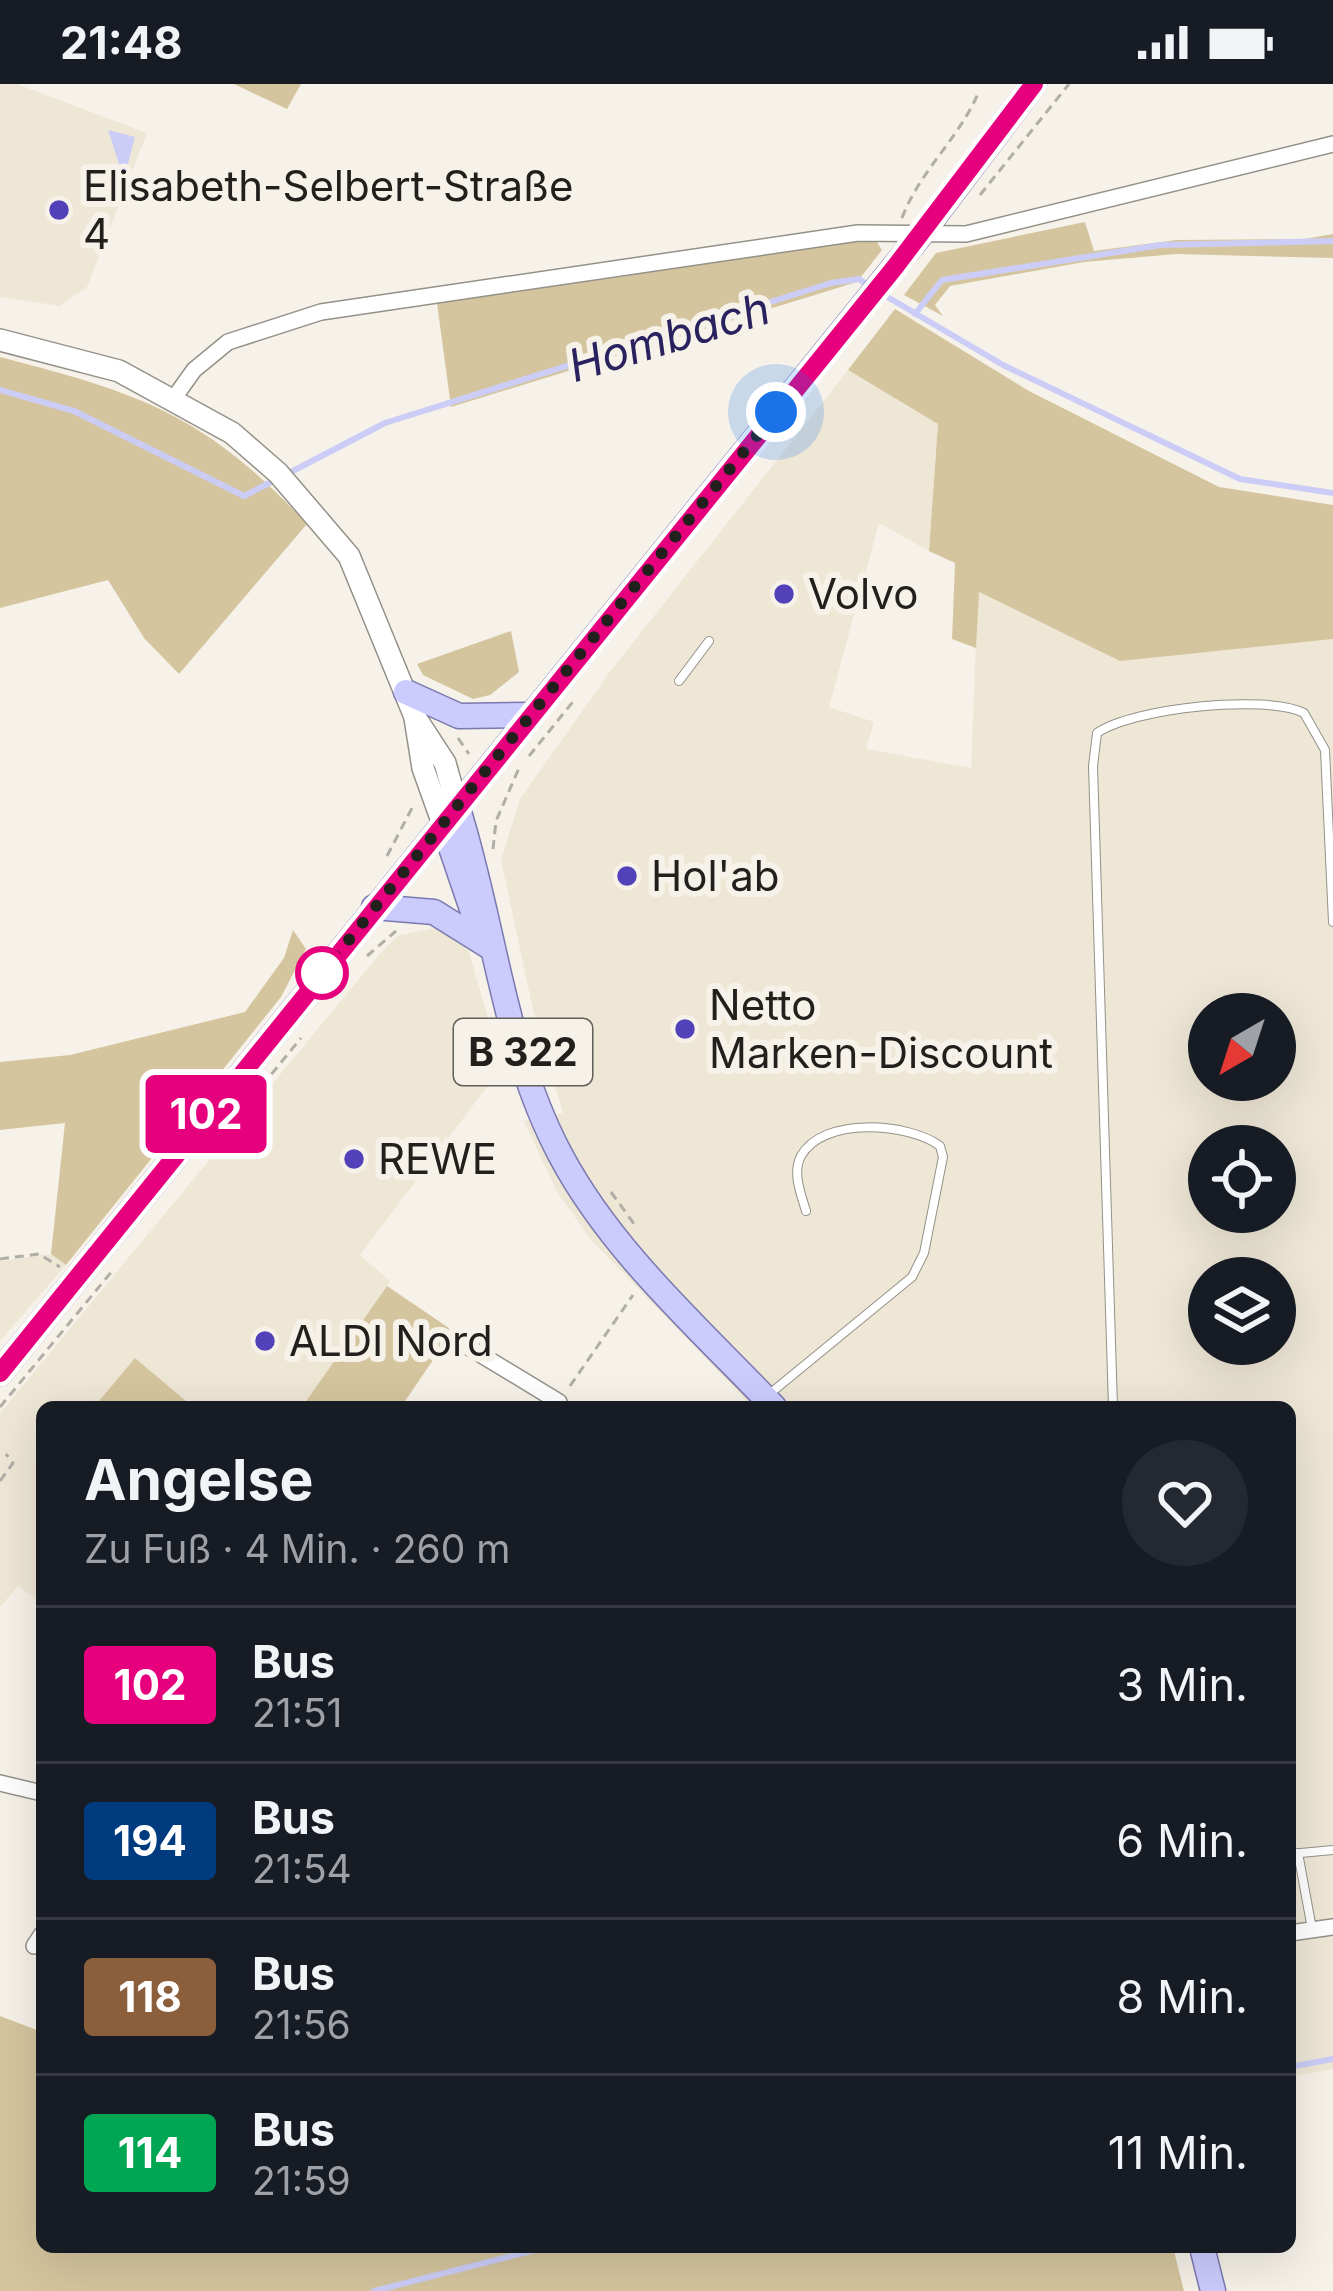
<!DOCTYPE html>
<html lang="de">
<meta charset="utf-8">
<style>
body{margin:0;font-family:Inter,sans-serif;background:#242831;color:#f1f3f6;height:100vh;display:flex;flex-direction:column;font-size:45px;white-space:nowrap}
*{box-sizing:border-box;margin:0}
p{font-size:39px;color:#9ea1a6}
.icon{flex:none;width:66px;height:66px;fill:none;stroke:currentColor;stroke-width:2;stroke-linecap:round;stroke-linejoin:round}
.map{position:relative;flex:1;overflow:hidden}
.sheet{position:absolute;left:36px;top:1317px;width:1260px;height:852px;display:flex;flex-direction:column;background:#171b24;border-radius:18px;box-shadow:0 12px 48px #0002}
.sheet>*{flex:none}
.badge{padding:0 24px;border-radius:9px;font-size:42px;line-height:78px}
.needle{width:78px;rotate:219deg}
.controls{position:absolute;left:1188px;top:909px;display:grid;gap:24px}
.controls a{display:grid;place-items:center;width:108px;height:108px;border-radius:50%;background:#171b24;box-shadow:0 12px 48px #0002;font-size:60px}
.you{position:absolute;width:60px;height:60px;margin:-30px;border:9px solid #fff;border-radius:50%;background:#1a73e8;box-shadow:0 0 0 18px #1a73e833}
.map>.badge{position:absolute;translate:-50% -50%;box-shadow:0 0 0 6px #fff}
.round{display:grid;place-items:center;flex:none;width:126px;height:126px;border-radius:63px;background:#242831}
.headline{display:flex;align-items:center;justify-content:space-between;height:204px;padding:0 48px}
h1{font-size:57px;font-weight:700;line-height:90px}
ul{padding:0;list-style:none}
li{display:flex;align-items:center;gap:36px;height:156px;padding:0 48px;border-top:3px solid #363941}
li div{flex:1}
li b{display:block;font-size:45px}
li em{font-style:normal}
li .badge{min-width:132px;font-weight:700;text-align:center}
.status{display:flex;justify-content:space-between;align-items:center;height:84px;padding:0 60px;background:#171b24;direction:ltr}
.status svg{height:33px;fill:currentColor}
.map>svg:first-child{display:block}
</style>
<div class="status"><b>21:48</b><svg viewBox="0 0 49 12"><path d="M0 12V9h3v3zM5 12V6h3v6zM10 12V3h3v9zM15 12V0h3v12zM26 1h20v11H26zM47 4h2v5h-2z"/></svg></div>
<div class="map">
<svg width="1333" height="2207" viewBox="0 0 1333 2207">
<rect width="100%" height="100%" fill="#f6f2e9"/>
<!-- built -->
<g fill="#eee7d6" fill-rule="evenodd">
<path d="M0 0H17L147 49 87 203 60 222 0 213Z"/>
<path d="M848 286 938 340 929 467 879 439 829 623 874 638 866 665 971 684 978 508 1120 576 1333 555V1985L1290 1993V1323H742L746 1316 591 1156 556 1106 524 1037 563 1029 533 926 501 776 520 715 609 589ZM1209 930H1275V996H1209ZM1209 1062H1275V1128H1209ZM1209 1194H1275V1260H1209Z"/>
<path d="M435 844 455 852 469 868 502 983 360 1171 390 1197 302 1323H193L136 1275 94 1323H42V1505L35 1514 18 1502 0 1523V1329L383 866 399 851Z"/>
<path d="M51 1170 66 1181 0 1257V1177Z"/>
</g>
<!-- green -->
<g fill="#d5c59e">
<path d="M234 0H301L287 25Z"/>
<path d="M1085 138 1094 167 1176 156 1304 155 1333 150V174L1176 170 1084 178 950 202 935 221 943 232 904 211 936 169Z"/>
<path d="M854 158H877L882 166 857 198 451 323 437 219Z"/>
<path d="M895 225 1029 307 1219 403 1333 421V555L1120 577 979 508 976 564 952 555 955 479 929 467 938 340 848 286Z"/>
<path d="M0 273C140 309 206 331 307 440L179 590 144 554 108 496 0 524Z"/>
<path d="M511 547 519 588 490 611 473 615 423 591 417 580Z"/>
<path d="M293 846 306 865 281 913 66 1181 51 1170 65 1039 0 1046V978L70 971 245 928 284 874Z"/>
<path d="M387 1202 449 1244 450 1251 401 1323H302Z"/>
<path d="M135 1274 193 1323H94Z"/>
<path d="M0 1932 42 1948V2163H1173L1184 2207H0Z"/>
</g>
<!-- water -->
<path fill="#cbcdf7" d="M108 46 135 53 124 95Z"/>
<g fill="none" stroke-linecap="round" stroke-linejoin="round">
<!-- stream -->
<g stroke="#cbcdf7" stroke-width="6">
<path d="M879 208 1003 281 1240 395 1333 409"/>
<path d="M915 230 942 196 1161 161 1333 157"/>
<path d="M0 306 74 327 244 412 275 396"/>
<path d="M287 390 385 339 831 199 859 195 868 201"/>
<path d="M1290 1983 1333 1975"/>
<path d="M374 2207 547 2163"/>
</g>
<!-- service casing -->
<g stroke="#949188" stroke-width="10">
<g id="service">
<path d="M679 597 709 557"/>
<path d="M767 1312 912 1193 924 1169 943 1073 940 1062C909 1039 823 1032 801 1072 792 1089 801 1110 806 1127"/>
<path d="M1113 1323 1093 682 1097 649C1133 624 1266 610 1304 629L1325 666 1333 838"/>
<path d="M1298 1769 1312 1845"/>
<path d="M1290 1770 1333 1766"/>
</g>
</g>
<!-- minor casing -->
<g stroke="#949188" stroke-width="18">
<g id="minor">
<path d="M174 314 194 286 228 258 321 228 858 149 966 150 1333 60"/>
<path d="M460 1258 559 1318 556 1323"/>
<path d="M0 1699 42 1709"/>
<path d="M1290 1849 1333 1843"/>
<path d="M34 1862 42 1850"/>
</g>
</g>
<!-- secondary casing -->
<g stroke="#949188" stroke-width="24">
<g id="secondary">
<path d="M0 256 119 287 232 349 278 389 349 472 415 633 445 679 457 722"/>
<path d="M415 634 423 684 443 740"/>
</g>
</g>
<!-- primary casing -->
<g stroke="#7a79af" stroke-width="27">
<g id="primary">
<path d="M406 608 459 632 529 631"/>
<path d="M457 722C494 837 503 964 561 1072 612 1168 700 1245 774 1323"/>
<path d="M443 740 475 834"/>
<path d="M374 823 434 828 490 863"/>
<path d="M0 1289 921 150 1034 0"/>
<path d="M1202 2163 1213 2207"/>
</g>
</g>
<!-- path -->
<g stroke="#b1aea7" stroke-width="3" stroke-dasharray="9 6" stroke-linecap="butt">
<path d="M980 111 1069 0"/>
<path d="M902 134C920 86 960 54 979 7"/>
<path d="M458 654 469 670"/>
<path d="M529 672 576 614"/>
<path d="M493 765 496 737 519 684"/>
<path d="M387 772 413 722"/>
<path d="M367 872 396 847"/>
<path d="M243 1025 301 954"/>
<path d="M611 1108 637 1144"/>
<path d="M0 1175 39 1170 60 1183"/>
<path d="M570 1302 633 1211"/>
<path d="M0 1323 113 1186"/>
<path d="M0 1397 13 1379 6 1370"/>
</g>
<!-- service -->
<use href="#service" stroke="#fff" stroke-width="8"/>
<!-- minor -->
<use href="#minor" stroke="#fff" stroke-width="15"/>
<!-- secondary -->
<use href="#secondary" stroke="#fff" stroke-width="21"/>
<!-- primary -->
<use href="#primary" stroke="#cccbfe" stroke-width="24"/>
</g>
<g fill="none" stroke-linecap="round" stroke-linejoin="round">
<!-- line casing -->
<g stroke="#fff" stroke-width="27">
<path id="line" d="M0 1289 895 183 1034 0"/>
</g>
<!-- line -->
<use href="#line" stroke="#e6007e" stroke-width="18"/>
<!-- walk -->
<path stroke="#21201c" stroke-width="12" stroke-dasharray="0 21.6" d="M322 889 776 328"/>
</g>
<!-- markers -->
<g fill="#5341b9" stroke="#f6f2e9" stroke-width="4.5">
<circle cx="59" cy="126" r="12"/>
<circle cx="784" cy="510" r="12"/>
<circle cx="627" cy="792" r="12"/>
<circle cx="685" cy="945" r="12"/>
<circle cx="354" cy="1075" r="12"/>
<circle cx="265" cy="1257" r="12"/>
</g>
<circle fill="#fff" stroke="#e6007e" stroke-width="6" cx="322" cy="889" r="24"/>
<g text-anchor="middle" stroke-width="12" stroke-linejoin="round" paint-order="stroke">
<!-- shield labels -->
<rect fill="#f6f2e9" stroke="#615f5a" stroke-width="3" x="454" y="935" width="138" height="66" rx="9"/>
<g font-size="39" font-weight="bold" fill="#21201c">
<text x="523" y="982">B 322</text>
</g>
<!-- poi labels -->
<g font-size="42" fill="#21201c" stroke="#f6f2e9" text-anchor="start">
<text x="83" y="117">Elisabeth-Selbert-Straße<tspan x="83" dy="48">4</tspan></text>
<text x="808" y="525">Volvo</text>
<text x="651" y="807">Hol'ab</text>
<text x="709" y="936">Netto<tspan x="709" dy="48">Marken-Discount</tspan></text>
<text x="378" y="1090">REWE</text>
<text x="289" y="1272">ALDI Nord</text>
</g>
<!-- water labels -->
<g font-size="45" font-style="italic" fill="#29225f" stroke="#f6f2e9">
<text transform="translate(669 253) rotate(-17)" y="16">Hombach</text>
</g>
</g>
</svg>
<div class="controls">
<a><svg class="needle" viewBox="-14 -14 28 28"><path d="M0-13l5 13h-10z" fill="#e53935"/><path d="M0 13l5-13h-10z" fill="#9ea1a6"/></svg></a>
<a><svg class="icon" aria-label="locate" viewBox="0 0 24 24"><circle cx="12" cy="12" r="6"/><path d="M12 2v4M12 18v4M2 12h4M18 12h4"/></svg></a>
<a><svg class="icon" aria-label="layers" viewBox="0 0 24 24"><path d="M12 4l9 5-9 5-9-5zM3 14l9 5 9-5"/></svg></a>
</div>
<div class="you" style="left:776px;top:328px"></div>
<b class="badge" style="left:206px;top:1030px;background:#e6007e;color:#fff">102</b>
<section class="sheet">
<div class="headline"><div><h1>Angelse</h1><p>Zu Fuß · 4 Min. · 260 m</p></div><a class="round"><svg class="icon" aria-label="heart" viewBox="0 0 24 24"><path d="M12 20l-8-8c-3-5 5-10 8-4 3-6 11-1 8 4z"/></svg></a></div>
<ul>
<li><span class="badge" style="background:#e6007e;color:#fff">102</span><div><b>Bus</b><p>21:51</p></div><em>3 Min.</em></li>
<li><span class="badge" style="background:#003b80;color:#fff">194</span><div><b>Bus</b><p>21:54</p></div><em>6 Min.</em></li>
<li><span class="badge" style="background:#8b5e3c;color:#fff">118</span><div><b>Bus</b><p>21:56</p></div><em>8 Min.</em></li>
<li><span class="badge" style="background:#00a651;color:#fff">114</span><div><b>Bus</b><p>21:59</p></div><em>11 Min.</em></li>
</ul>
</section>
</div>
